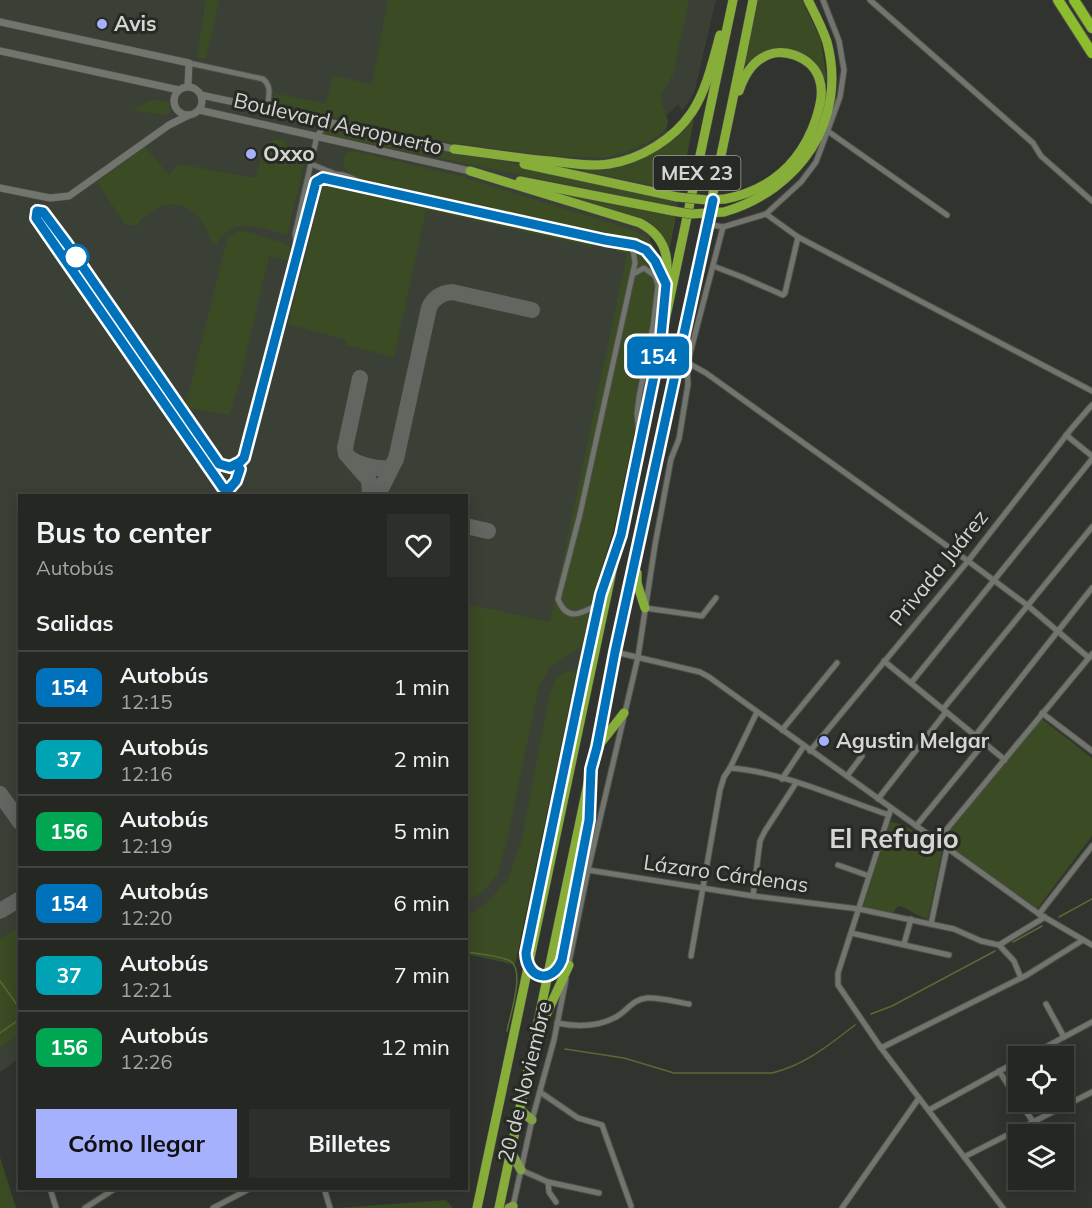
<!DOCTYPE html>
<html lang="es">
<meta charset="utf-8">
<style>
body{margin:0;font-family:Mulish,sans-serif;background:#2d2f2a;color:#f1f3f6;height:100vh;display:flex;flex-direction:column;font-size:22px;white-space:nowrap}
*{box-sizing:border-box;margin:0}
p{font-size:20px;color:#a3a5a5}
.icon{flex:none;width:33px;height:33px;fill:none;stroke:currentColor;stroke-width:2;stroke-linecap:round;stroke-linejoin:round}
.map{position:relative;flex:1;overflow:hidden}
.panel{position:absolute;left:18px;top:494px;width:450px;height:696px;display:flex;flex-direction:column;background:#252722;border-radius:0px;box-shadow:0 3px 15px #0003,0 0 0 2px #424440}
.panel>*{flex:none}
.badge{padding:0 12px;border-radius:9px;font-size:21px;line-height:39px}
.controls{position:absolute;left:1008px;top:1046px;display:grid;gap:12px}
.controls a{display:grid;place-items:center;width:66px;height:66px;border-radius:0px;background:#252722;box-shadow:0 3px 15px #0003,0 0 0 2px #424440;font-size:30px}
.map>.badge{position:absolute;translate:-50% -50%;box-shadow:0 0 0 3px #fff}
h2{padding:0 18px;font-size:22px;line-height:54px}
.round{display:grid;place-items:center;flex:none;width:63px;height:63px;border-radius:0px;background:#2d2f2a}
.summary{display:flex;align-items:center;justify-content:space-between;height:102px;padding:0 18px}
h1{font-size:28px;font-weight:700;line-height:45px}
.button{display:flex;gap:12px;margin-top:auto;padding:12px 18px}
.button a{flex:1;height:69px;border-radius:0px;background:#a5b1fc;color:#111;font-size:24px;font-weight:700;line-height:69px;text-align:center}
.button a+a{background:#2d2f2a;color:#f1f3f6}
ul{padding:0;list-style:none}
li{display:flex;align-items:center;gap:18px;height:72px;padding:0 18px;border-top:2px solid #424440}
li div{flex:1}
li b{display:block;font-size:22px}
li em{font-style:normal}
li .badge{min-width:66px;font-weight:700;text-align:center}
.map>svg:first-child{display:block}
</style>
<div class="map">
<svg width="1092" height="1208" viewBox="0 0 1092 1208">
<rect width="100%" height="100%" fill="#31342e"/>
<!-- built -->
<path fill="#3b4036" d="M0 0H716L694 93 682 111 678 104 666 116 668 121 666 129 674 140 694 118 669 252 660 233 649 239 658 256 660 299 653 346 613 532 594 592 515 965 467 954 466 495H20V1058L0 1072Z"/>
<!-- green -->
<g fill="#3b4b23">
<path d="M206 0H219L206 59 197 57Z"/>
<path d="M388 0H689L673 75 661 94V102L668 121 666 129 649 142 626 152 603 158 554 156 452 143 324 115 277 102 274 99V93L326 104 333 76 372 84Z"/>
<path d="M758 0H802L821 40 827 81 823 79 815 64C783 54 773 42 744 66Z"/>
<path d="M158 100 169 103 170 113 164 115 133 110 149 101Z"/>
<path d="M694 118 680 191 560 166 640 158 674 140Z"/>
<path d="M330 128 410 145 419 143 673 198 671 206 323 134 324 131Z"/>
<path d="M275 139 284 140 289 149 307 153 287 235C258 228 236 214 216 244L211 243C207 215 177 192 151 212 145 216 140 219 137 226L125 224 97 182 145 147 169 175 178 164 256 178 264 145Z"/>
<path d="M352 151 456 175 633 230 649 239 654 247 658 256 660 299 653 346 613 532 594 592 582 646 549 668 539 686 507 840 497 875 484 890 467 902V604L550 622 627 254 616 251 613 242 605 237 358 179 351 176 343 165 345 154Z"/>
<path d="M326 175 339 176 345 183 353 187 591 241 593 247 426 210 394 357 351 346 346 345 347 340 288 324Z"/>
<path d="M524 183 676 215 669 252 660 233Z"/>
<path d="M244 231 287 244 291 249 288 261 269 256 239 384 229 415 185 407 228 237 236 232Z"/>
<path d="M576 671 515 965 467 954V916L486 904 508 879 521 842 549 698 556 677 566 672Z"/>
<path d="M1042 719 1092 758V836L1037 909 942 840Z"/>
<path d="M890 822C908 823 927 841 942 852L928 919C919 918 909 908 898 906L893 913 863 907Z"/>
<path d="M19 927V1034L0 1048V939Z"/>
<path d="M0 1157 16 1208H0Z"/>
<path d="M446 1200 453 1208H338Z"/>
</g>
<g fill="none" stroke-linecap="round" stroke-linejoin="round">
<!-- stream -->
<g stroke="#576c34" stroke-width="1.5">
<path d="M1059 917 1092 899"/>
<path d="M1013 942 1042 926"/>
<path d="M466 952C480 954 496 955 508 960 527 967 510 1015 507 1031"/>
<path d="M0 981 20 1009"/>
<path d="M871 1014 892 1006 995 951"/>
<path d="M0 1033 20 1019"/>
<path d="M565 1049 624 1058 674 1073H772C805 1065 829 1045 855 1025"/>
</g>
<!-- taxiway -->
<g stroke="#626560" stroke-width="16">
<path d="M360 378 345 448 346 454C353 464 379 471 391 467L396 459"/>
<path d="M352 461 369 480 370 495"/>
<path d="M378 495 396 459 429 308C433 298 441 293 452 292L532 310"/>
<path d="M466 526 488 531"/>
<path d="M0 794 20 822"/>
<path d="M0 911 20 899"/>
</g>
<!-- minor casing -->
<g stroke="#4e4f4b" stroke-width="7">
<g id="minor">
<path d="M870 0 1033 143 1041 156 1092 201"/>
<path d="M189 63 263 79C273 87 268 98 267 110"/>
<path d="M829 132 947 215"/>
<path d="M311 164 333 173"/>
<path d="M322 178C337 170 349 176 363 184"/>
<path d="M323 178 605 240C643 245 647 245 665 281"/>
<path d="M766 214 798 237 1092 391"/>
<path d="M707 224 723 227 766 214 801 182 816 162 840 97 844 70 839 41 823 0"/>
<path d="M297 254 295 234 317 136 323 128 332 126"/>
<path d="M713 266 742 277 783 295 785 293 798 237"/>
<path d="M633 274 644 268 655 276 658 285 653 326 639 397 637 414 639 436"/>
<path d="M688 363 706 373 968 561 1027 605 1089 658"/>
<path d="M1066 435 1092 456"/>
<path d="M244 458C237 466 229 470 219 464L49 219 43 212 39 210 35 212 36 217C81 284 127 349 172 415 183 431 213 482 227 489L236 481 244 458 316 182"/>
<path d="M599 604C582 613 567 623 558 599L580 514 635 263 633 249 629 243"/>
<path d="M645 608 702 616 716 598"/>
<path d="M615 652 700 672 709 677 1039 914 1092 945"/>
<path d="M884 661 1005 760"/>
<path d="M911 683 1092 459"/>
<path d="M943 709 1092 527"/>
<path d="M1042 713 1092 751"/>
<path d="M782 730 837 663"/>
<path d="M975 736 1092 588"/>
<path d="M810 751 968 561 1072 428 1092 405"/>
<path d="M730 768C784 772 838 798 889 815"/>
<path d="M847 776 862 756"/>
<path d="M782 779 804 746"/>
<path d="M878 799 946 712"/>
<path d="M891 808 838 973V985L881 1048 1003 1208"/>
<path d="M916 826 984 743"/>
<path d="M937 841 1092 654"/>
<path d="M838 865 869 876"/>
<path d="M588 870 753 896 859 909 954 929 981 941 999 945 1014 961 1021 978"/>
<path d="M753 896 760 841 765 831 796 783"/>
<path d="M1039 914 1092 846"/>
<path d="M931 924 947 848"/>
<path d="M851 933 949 955"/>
<path d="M904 944 911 919"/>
<path d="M999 945 1045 917"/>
<path d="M691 956 720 790 724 777 730 768 757 712"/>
<path d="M568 967 588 870 638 657 655 545 671 459 679 439 688 384 687 365 723 227"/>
<path d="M1046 1004 1064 1037"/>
<path d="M557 1023C577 1027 598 1027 616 1017 627 1011 633 999 647 998 660 997 676 1002 689 1004"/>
<path d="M881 1048 1027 975 1083 940"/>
<path d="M1029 1056 1092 1022"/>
<path d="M999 1071 1018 1100"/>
<path d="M540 1092 578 1118 602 1125 631 1206"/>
<path d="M1019 1101 1034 1123"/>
<path d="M929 1110 1018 1061"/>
<path d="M964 1157 1092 1092"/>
<path d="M521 1170 548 1182 599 1193"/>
<path d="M548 1182 549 1192 556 1202"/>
<path d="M50 1188 56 1208"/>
<path d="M324 1188 330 1208"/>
<path d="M513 1206 532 1120 554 1040 566 979"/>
<path d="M85 1208 116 1188"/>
<path d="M213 1208 251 1188"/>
<path d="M842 1208 919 1098"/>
</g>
</g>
<!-- tertiary casing -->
<g stroke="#4e4f4b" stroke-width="8">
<g id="tertiary">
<path d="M0 22 189 63 188 86"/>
<path d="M0 51 179 90"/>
<circle cx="188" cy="101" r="14"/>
<path d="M201 95 454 149"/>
<path d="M199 110 470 171"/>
<path d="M0 188 50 198 69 196 169 125 189 115"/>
</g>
</g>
<!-- primary casing -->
<g stroke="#4e4f4b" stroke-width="10">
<g id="primary">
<path d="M591 769 597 747"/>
<path d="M520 1110 532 1120"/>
<path d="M511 1152 521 1170"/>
<path d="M509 1208 513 1206"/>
</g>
</g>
<!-- trunk casing -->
<g stroke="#4e4f4b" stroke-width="10">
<g id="trunk">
<path d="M454 149C486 153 517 158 549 161 569 163 589 167 609 164 641 159 674 139 692 112 707 89 713 60 720 35"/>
<path d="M524 164 677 197"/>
<path d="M470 171 640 223C674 241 668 269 664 302"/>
<path d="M520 181 673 211"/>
<path d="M725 199C771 190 801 163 816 119 820 106 824 92 819 78 812 57 781 45 762 58 750 65 743 79 739 91"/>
<path d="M724 212C799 190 848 121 827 42 822 27 815 14 808 0"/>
<path d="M637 573V583L645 608"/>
<path d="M599 745 624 713"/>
<path d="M597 747C644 497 704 249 753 0"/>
<path d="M533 911 584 668 607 577"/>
<path d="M569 920 589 820 590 793"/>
<path d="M541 1026 569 965"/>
<path d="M477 1208 733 0"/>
<path d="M499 1208 591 769"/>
</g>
</g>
<!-- motorway casing -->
<g stroke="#4e4f4b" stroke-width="12">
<g id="motorway">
<path d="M1058 0 1092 53"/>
<path d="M1074 0 1092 28"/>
</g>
</g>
<!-- minor -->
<use href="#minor" stroke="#72746e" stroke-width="5"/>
<!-- tertiary -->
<use href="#tertiary" stroke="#72746e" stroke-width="7"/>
<!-- primary -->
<use href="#primary" stroke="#82a046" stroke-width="9"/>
<!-- trunk -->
<use href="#trunk" stroke="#87ae39" stroke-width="9"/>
<!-- motorway -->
<use href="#motorway" stroke="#8cbd2c" stroke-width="10"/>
<!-- trunk-bridge casing -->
<g stroke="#4e4f4b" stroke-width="10" stroke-linecap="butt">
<g id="trunk-bridge">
<path d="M677 197 707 200 725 199"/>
<path d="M673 211 691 214 724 212"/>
<path d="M533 911C530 926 524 943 526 958 528 976 550 983 560 967 567 954 567 934 569 920"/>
</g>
</g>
<!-- trunk-bridge -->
<use href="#trunk-bridge" stroke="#87ae39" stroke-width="9"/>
</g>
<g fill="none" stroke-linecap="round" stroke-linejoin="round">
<!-- line casing -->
<g stroke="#fff" stroke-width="14">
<path id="line" d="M240 469 236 481 229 489 223 488 36 218 37 211 43 212 67 244 219 464 230 467 240 462 244 458 316 182 323 178 605 240 635 245 646 250 655 261 666 284 660 347 621 535 601 594 585 668 526 953C527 979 552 985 562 960L589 820 591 769 597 747 615 652 713 200"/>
</g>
<!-- line -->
<use href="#line" stroke="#0072bc" stroke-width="9"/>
</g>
<!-- markers -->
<g fill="#a5b1fc" stroke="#272a24" stroke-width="2">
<circle cx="102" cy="24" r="6"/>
<circle cx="251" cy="154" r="6"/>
<circle cx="824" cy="741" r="6"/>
</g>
<circle fill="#fff" stroke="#0072bc" stroke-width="3" cx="76" cy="257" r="12"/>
<g text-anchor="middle" stroke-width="6" stroke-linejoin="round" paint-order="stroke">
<!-- shield labels -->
<rect fill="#272a24" stroke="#a1a29e" stroke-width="1.5" x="653.5" y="156" width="87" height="34" rx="4.5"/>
<g font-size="20" font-weight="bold" fill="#d5d6d3">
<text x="697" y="180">MEX 23</text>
</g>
<!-- poi labels -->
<g font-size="21" font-weight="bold" fill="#d5d6d3" stroke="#272a24" text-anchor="start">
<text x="114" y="31">Avis</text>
<text x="263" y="161">Oxxo</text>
<text x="836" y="748">Agustin Melgar</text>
</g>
<!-- street labels -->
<g font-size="21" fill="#d5d6d3" stroke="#272a24">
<text transform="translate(338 124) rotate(13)" y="7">Boulevard Aeropuerto</text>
<text transform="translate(939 568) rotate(-51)" y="7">Privada Juárez</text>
<text transform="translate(726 874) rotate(8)" y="7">Lázaro Cárdenas</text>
<text transform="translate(525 1082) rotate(-76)" y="7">20 de Noviembre</text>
</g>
<!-- district labels -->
<g font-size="27" font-weight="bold" fill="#d5d6d3" stroke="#272a24">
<text x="894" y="848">El Refugio</text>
</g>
</g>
</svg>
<div class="controls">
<a><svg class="icon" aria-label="locate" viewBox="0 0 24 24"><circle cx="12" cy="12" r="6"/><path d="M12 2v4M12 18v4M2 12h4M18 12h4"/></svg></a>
<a><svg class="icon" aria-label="layers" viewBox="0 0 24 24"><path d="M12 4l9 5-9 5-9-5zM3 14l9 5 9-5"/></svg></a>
</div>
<b class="badge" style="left:658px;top:356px;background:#0072bc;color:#fff">154</b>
<section class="panel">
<div class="summary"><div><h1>Bus to center</h1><p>Autobús</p></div><a class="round"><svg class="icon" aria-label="heart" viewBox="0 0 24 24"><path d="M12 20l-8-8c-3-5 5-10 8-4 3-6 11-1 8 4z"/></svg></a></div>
<h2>Salidas</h2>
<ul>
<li><span class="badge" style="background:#0072bc;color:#fff">154</span><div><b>Autobús</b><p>12:15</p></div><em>1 min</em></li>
<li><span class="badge" style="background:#00a3b4;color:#fff">37</span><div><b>Autobús</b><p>12:16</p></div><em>2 min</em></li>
<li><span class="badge" style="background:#00a651;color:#fff">156</span><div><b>Autobús</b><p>12:19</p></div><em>5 min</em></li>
<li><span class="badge" style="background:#0072bc;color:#fff">154</span><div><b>Autobús</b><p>12:20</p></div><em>6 min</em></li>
<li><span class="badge" style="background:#00a3b4;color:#fff">37</span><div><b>Autobús</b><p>12:21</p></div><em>7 min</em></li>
<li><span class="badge" style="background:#00a651;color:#fff">156</span><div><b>Autobús</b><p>12:26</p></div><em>12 min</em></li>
</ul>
<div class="button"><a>Cómo llegar</a><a>Billetes</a></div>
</section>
</div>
